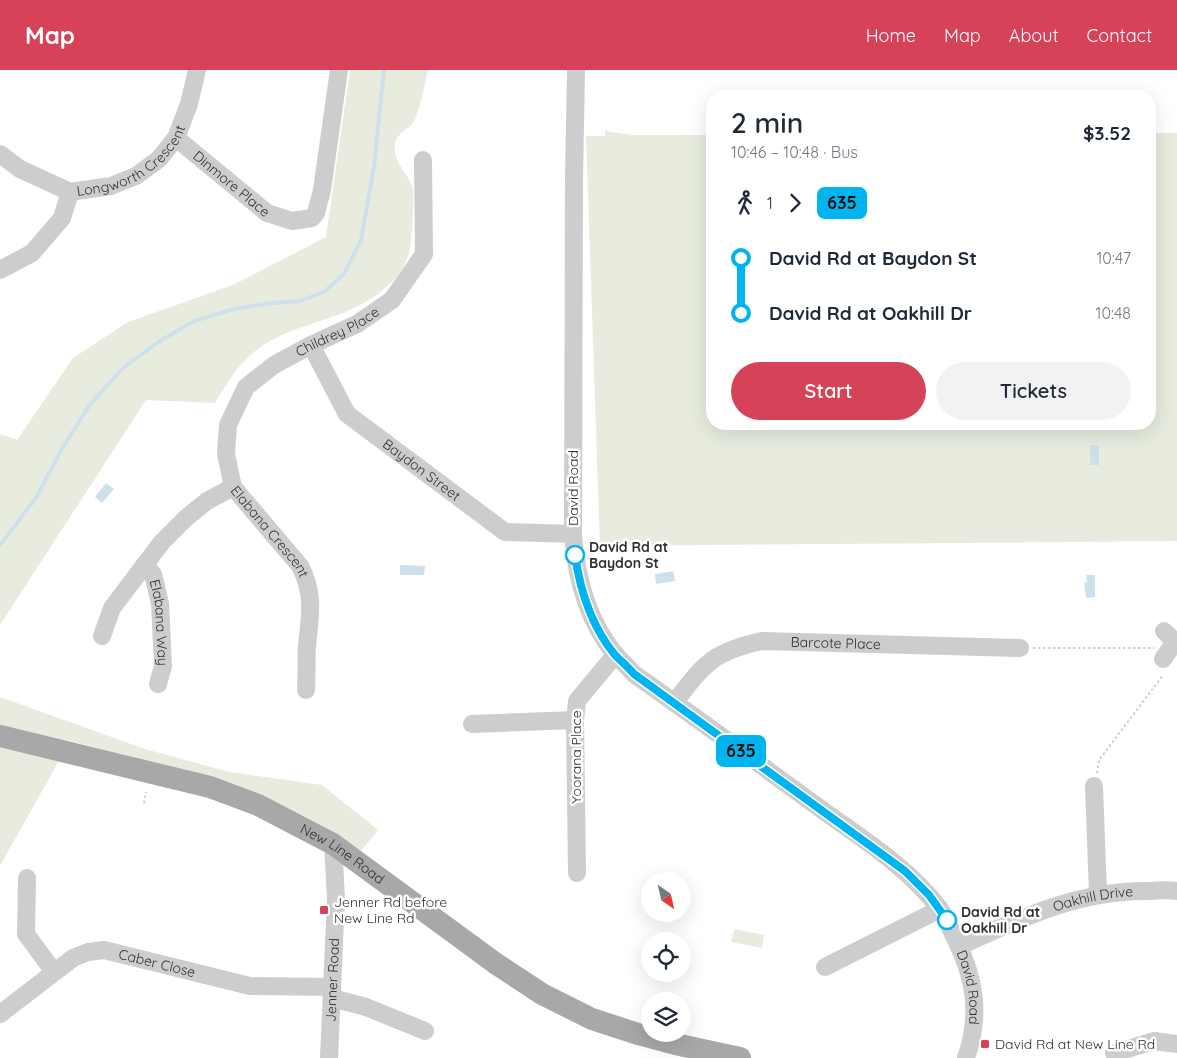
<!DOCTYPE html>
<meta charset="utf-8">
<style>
body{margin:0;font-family:Quicksand,sans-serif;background:#f2f2f3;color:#1f2937;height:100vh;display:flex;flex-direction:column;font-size:19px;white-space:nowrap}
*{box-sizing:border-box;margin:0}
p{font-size:16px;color:#747a83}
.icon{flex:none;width:28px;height:28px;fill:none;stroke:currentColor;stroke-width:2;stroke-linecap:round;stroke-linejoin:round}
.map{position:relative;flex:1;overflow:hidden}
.sheet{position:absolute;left:706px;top:20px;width:450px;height:340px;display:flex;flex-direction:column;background:#fff;border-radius:20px;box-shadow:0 5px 20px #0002}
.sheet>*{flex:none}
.badge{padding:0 10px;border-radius:8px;font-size:18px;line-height:32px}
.needle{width:32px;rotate:146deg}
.buttons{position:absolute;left:641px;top:802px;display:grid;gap:10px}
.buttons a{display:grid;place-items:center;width:50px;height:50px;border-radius:50%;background:#fff;box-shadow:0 5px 20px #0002;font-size:25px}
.map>.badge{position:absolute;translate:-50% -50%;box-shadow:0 0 0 2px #fff}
.legs{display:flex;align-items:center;gap:8px;height:55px;padding:0 25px;font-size:16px}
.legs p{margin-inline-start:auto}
.headline{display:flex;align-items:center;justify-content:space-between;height:85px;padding:0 25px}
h1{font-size:28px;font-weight:600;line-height:38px}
.cta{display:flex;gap:10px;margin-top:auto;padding:10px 25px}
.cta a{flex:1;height:58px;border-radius:30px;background:#d64358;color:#fff;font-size:20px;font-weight:600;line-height:58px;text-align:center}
.cta a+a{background:#f2f2f3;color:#1f2937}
ul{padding:0 25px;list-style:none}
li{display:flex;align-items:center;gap:18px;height:55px;font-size:19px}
li i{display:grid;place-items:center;width:8px;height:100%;margin:0 6px;background:currentColor}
li i::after{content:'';width:12px;height:12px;margin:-6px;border:4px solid;border-radius:50%;background:#fff}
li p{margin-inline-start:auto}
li:first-child i{background:linear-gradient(#0000 50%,currentColor 0)}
li:last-child i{background:linear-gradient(currentColor 50%,#0000 0)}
header{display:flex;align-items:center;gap:30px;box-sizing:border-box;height:70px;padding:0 25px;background:#d64358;color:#fff}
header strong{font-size:24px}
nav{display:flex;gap:28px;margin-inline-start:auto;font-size:18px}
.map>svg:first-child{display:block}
</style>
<header>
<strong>Map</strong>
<nav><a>Home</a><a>Map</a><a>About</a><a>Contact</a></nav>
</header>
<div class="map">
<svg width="1177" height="988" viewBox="0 0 1177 988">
<rect width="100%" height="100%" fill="#fff"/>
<!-- green -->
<g fill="#e7ecdf">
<path d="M350 0H428C424 17 421 36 414 51 409 60 397 62 395 74 392 90 406 101 412 115 415 124 412 173 409 183 407 190 403 197 399 204 396 209 391 213 386 217 349 252 291 251 254 282 237 295 226 315 215 333L146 330 0 555V364L17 370 73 288 128 252 233 215 326 167Z"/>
<path d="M605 61 632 65H712V354H1150V63H1177V471L600 476 586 66H605Z"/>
<path d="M0 627 145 679 229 702 322 715 378 760 361 781 218 709 70 671 0 796Z"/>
<path d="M734 859 764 865 762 878 731 872Z"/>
</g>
<!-- water -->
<g fill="#cee1ea">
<rect x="1090" y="375" width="9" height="20"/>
<path d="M106 413 114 419 102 433 95 427Z"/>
<path d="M400 495 425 496 424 505H400Z"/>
<path d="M673 501 675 511 656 514 655 504Z"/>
<path d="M1086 505H1095V527L1086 528 1084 513 1087 512Z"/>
</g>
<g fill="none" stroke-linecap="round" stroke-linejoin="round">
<!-- stream -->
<path stroke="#cee1ea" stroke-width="4" d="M0 475 36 428 63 377 89 336 123 298 157 273 194 251 234 239 272 233 300 231 324 222 344 204 361 170 374 97 384 0"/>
<!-- path -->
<g stroke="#cdcdcd" stroke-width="2" stroke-dasharray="2.5 2.5" stroke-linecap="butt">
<path d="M1033 578H1154"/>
<path d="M1097 703 1099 690 1161 608 1162 604"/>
<path d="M144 733 146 722"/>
</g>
<!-- minor -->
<g stroke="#cdcdcd" stroke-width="18">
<path id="s1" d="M576 0 574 109 573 464C576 507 587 550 615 584 621 591 628 597 634 604 697 648 759 694 821 739 861 768 909 798 939 838 946 847 950 858 955 868 975 908 981 945 966 988"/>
<path id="s2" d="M176 68 267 143 292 151 312 148 316 143 322 120 339 0"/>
<path id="s3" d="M0 84 20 99 70 122 111 116 136 106 159 89 176 68 189 34 197 0"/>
<path d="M0 200 32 183 62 148 70 122"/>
<path id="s4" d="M311 275 347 344 505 462 573 464"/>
<path id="s5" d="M233 417 226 384 228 355 246 317 274 295 311 275 357 254 392 230 424 184 423 90"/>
<path id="s6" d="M144 495 153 504 160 533 163 596 158 614"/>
<path d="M1164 561 1175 572"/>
<path id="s7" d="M102 566 112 538 162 472 186 448 207 431 233 417 300 496C315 525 310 545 307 576 306 591 307 605 306 620"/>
<path d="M1163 589 1175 572H1177"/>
<path id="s8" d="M674 633C705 593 712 582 762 571L1020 578"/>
<path d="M472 654 575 650"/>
<path d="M1094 716 1098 824"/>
<path d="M577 803 575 650 577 631 615 585"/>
<path d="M27 808 26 864 54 902"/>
<path id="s9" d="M960 876C1021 848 1077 821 1146 821 1156 821 1167 819 1177 821"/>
<path d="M825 897 940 839"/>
<path d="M332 928 366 937 425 961"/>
<path id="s10" d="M0 944 73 888 88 882 104 880 250 916 332 917"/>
<path d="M1114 983 1154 971 1177 974"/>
<path id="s11" d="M329 988 336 828 333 774"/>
</g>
<!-- major -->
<path stroke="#a8a8a8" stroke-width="22" id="s12" d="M0 666 210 717 258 735 333 774 495 893 542 924 592 949 638 964 675 974 740 988"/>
</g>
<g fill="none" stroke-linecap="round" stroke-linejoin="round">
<!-- line-1 casing -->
<g stroke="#fff" stroke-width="11">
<path id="line-1" d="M575 485C580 520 592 557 615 585 621 591 628 597 634 604L905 801 929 825 947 850"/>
</g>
<!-- line-1 -->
<use href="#line-1" stroke="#00b5ef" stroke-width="8"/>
</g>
<!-- markers -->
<g fill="#fff" stroke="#00b5ef" stroke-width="2.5">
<circle cx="575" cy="485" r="9"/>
<circle cx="947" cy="850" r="9"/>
</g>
<g fill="#d64358" stroke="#fff" stroke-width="2">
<rect x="319" y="835" width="10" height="10" rx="2.5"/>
<rect x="980" y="969" width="10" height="10" rx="2.5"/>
</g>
<g text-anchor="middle" stroke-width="5" stroke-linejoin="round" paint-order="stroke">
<!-- street labels -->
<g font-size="14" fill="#303030" stroke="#fff">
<text dy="5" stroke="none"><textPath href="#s3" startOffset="152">Longworth Crescent</textPath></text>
<text dy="5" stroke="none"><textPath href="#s2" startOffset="72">Dinmore Place</textPath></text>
<text dy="5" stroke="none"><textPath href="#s5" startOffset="212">Childrey Place</textPath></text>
<text dy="5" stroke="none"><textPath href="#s4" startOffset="171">Baydon Street</textPath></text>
<text transform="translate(573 418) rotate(-90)" y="5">David Road</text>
<text dy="5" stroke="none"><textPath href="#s7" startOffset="261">Elabana Crescent</textPath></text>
<text dy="5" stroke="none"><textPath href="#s6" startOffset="62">Elabana Way</textPath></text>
<text dy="5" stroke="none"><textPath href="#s8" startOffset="185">Barcote Place</textPath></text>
<text transform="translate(576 687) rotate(-90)" y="5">Yoorana Place</text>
<text dy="5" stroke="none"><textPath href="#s12" startOffset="365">New Line Road</textPath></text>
<text dy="5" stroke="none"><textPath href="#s9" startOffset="142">Oakhill Drive</textPath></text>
<text dy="5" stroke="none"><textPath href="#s10" startOffset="179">Caber Close</textPath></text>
<text dy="5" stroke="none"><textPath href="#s11" startOffset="78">Jenner Road</textPath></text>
<text dy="5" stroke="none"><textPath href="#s1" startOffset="1092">David Road</textPath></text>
</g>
<!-- stop labels -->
<g font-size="14" font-weight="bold" fill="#303030" stroke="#fff" text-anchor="start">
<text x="589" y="482">David Rd at<tspan x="589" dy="16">Baydon St</tspan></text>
<text x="961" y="847">David Rd at<tspan x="961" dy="16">Oakhill Dr</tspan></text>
</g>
<!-- poi labels -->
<g font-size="14" fill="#303030" stroke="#fff" text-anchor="start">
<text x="334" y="837">Jenner Rd before<tspan x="334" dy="16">New Line Rd</tspan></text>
<text x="995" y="979">David Rd at New Line Rd</text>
</g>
</g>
</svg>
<div class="buttons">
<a><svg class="needle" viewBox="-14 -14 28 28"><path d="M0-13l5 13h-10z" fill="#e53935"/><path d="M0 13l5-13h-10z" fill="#747a83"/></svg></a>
<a><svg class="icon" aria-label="locate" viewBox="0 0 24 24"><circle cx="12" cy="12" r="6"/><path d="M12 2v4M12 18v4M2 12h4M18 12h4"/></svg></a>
<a><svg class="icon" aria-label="layers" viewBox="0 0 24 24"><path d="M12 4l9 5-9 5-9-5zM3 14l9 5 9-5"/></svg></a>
</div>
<b class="badge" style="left:741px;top:681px;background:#00b5ef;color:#111">635</b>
<section class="sheet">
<div class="headline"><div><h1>2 min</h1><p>10:46 – 10:48 · Bus</p></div><b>$3.52</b></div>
<div class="legs"><svg class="icon" aria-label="walk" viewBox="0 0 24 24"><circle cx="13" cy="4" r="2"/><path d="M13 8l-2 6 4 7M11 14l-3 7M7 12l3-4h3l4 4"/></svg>1<svg class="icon" aria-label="forward" viewBox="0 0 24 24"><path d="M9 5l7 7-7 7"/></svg><b class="badge" style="background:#00b5ef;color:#111">635</b></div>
<ul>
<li><i style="color:#00b5ef"></i><b>David Rd at Baydon St</b><p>10:47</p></li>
<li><i style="color:#00b5ef"></i><b>David Rd at Oakhill Dr</b><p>10:48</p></li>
</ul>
<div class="cta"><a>Start</a><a>Tickets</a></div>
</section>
</div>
